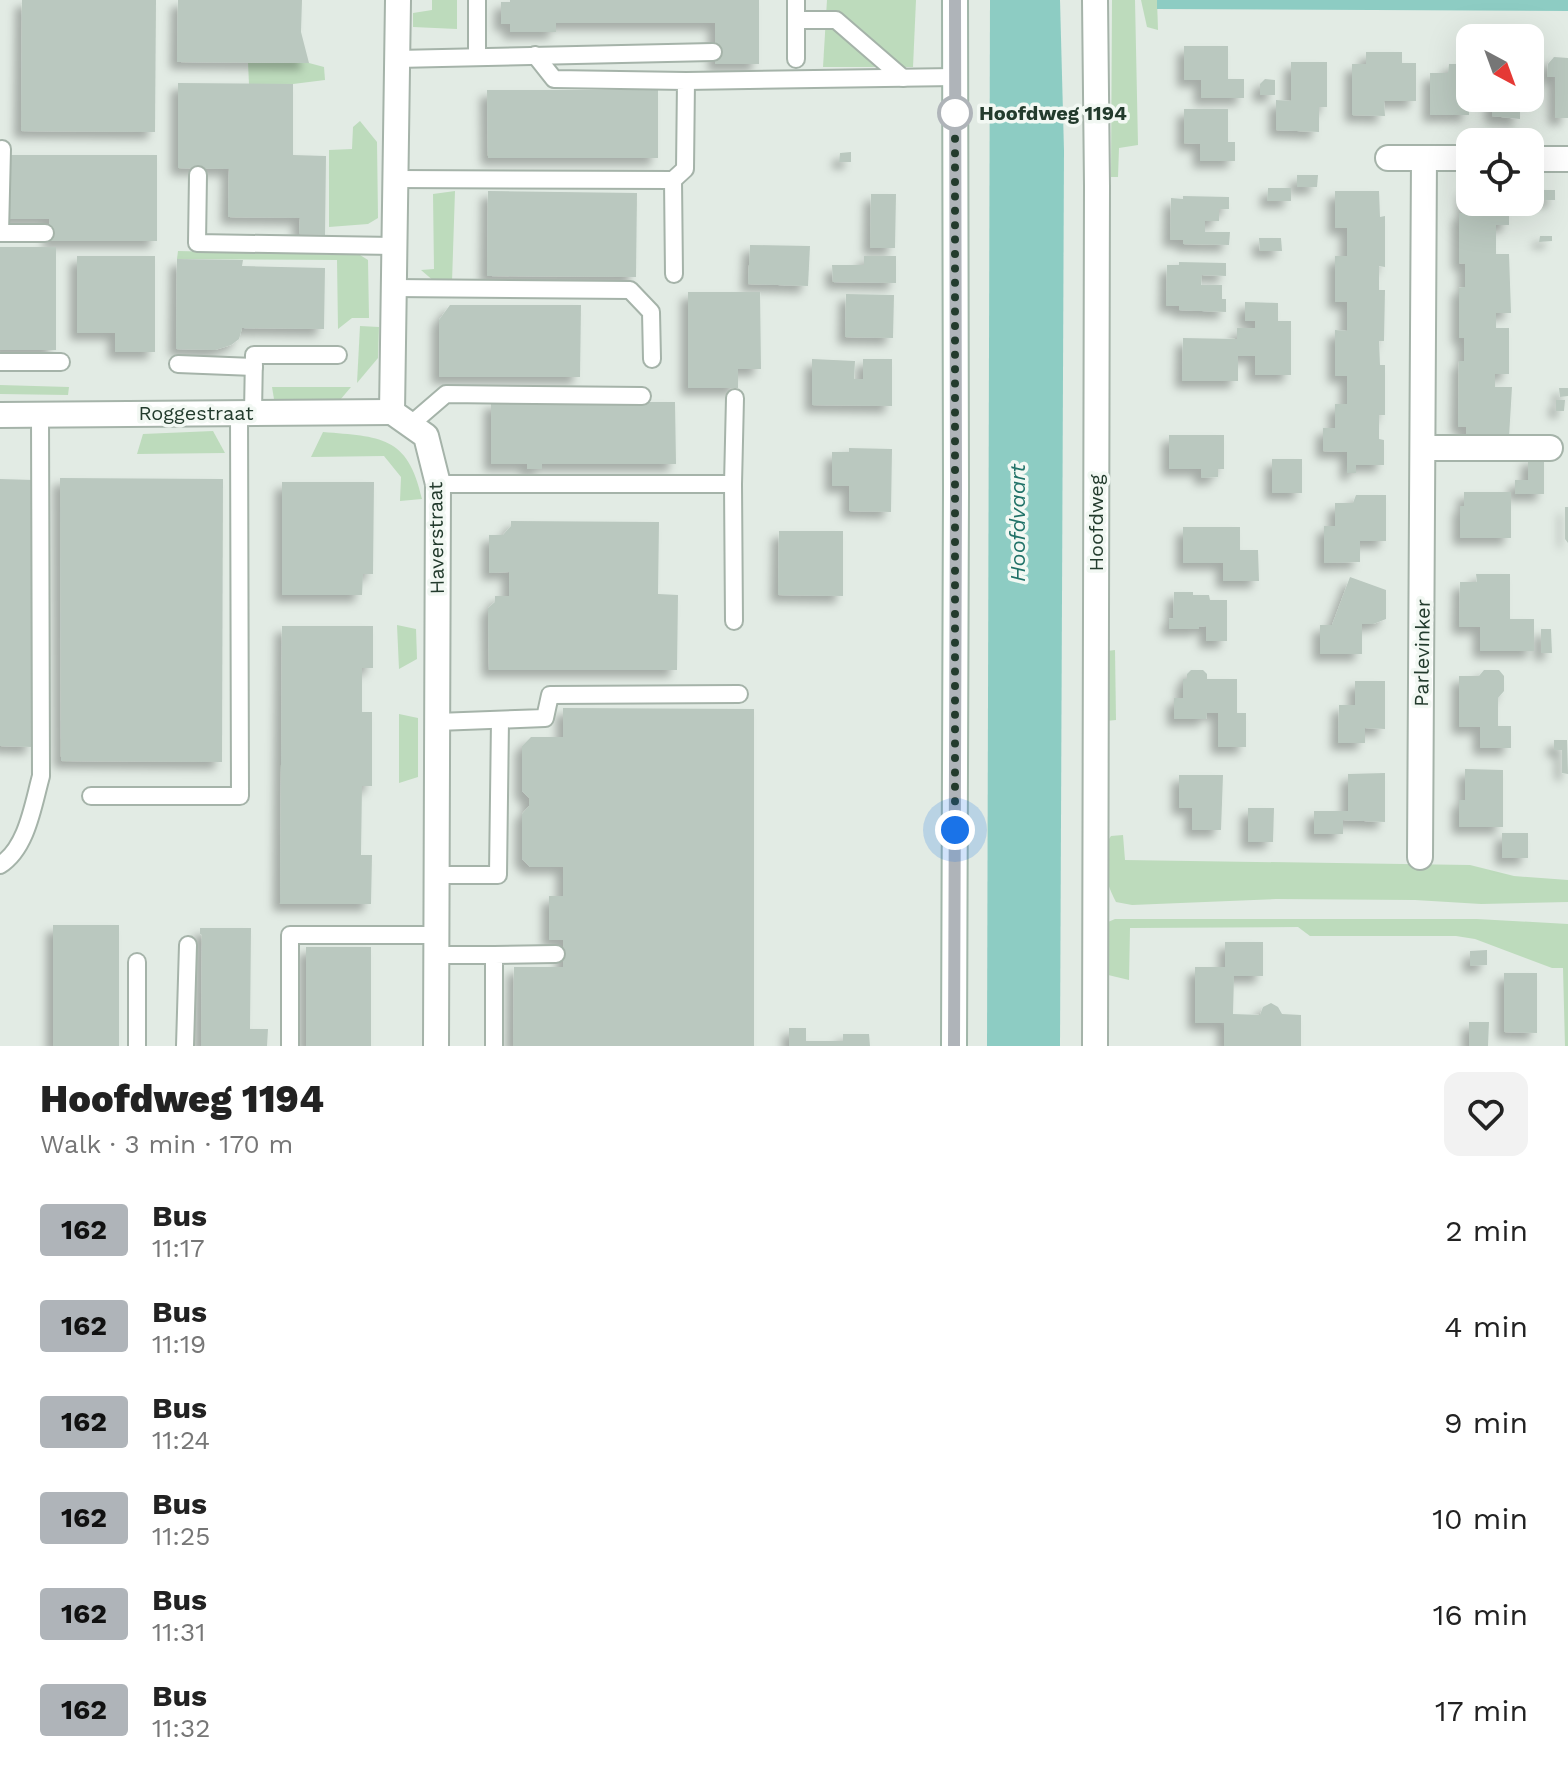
<!DOCTYPE html>
<meta charset="utf-8">
<style>
body{margin:0;font-family:"Work Sans",sans-serif;background:#f2f2f2;color:#222;height:100vh;display:flex;flex-direction:column;font-size:30px;white-space:nowrap}
*{box-sizing:border-box;margin:0}
p{font-size:26px;color:#767676}
.icon{flex:none;width:44px;height:44px;fill:none;stroke:currentColor;stroke-width:2;stroke-linecap:round;stroke-linejoin:round}
.map{position:relative;height:1046px;overflow:hidden}
.panel{display:flex;flex-direction:column;background:#fff;flex:1}
.panel>*{flex:none}
.badge{padding:0 16px;border-radius:6px;font-size:28px;line-height:52px}
.needle{width:52px;rotate:139deg}
.fabs{position:absolute;left:1456px;top:24px;display:grid;gap:16px}
.fabs a{display:grid;place-items:center;width:88px;height:88px;border-radius:16px;background:#fff;box-shadow:0 8px 32px #0002;font-size:40px}
.you{position:absolute;width:40px;height:40px;margin:-20px;border:6px solid #fff;border-radius:50%;background:#1a73e8;box-shadow:0 0 0 12px #1a73e833}
.map>.badge{position:absolute;translate:-50% -50%;box-shadow:0 0 0 4px #fff}
.round{display:grid;place-items:center;flex:none;width:84px;height:84px;border-radius:16px;background:#f2f2f2}
.summary{display:flex;align-items:center;justify-content:space-between;height:136px;padding:0 40px}
h1{font-size:38px;font-weight:800;line-height:60px}
ul{padding:0;list-style:none}
li{display:flex;align-items:center;gap:24px;height:96px;padding:0 40px}
li div{flex:1}
li b{display:block;font-size:30px}
li em{font-style:normal}
li .badge{min-width:88px;font-weight:700;text-align:center}
.map>svg:first-child{display:block}
</style>
<div class="map">
<svg width="1568" height="1046" viewBox="0 0 1568 1046">
<defs>
<filter id="shadow"><feDropShadow dx="-7" dy="7" stdDeviation="4" flood-color="#0004"/></filter>
</defs>
<rect width="100%" height="100%" fill="#e2ebe4"/>
<!-- green -->
<g fill="#bddbbc">
<path d="M432 0H457V29L413 27V13L432 10Z"/>
<path d="M827 0H916L913 67H823Z"/>
<path d="M1112 0H1135L1138 145 1119 148 1118 177H1111Z"/>
<path d="M1141 0H1157L1158 30 1147 27Z"/>
<path d="M248 63H309L324 67 325 80 293 84H249Z"/>
<path d="M360 121 377 142 378 218 368 224 329 227V150L352 149 353 127Z"/>
<path d="M455 191 452 282H435L421 270 434 269 433 194Z"/>
<path d="M178 251 360 255 368 260 369 318H352L338 329 337 260 177 259Z"/>
<path d="M360 326 379 327 378 358 357 383Z"/>
<path d="M0 385 69 387 68 395 0 394Z"/>
<path d="M272 387H351L340 400 274 399Z"/>
<path d="M213 431 225 453 137 454 143 434Z"/>
<path d="M323 432C380 437 408 435 422 499L400 501 401 477 384 456 311 457Z"/>
<path d="M397 625 416 629 417 659 399 669Z"/>
<path d="M1115 650 1116 720 1106 721 1107 651Z"/>
<path d="M399 714 418 718V777L399 783Z"/>
<path d="M1123 835 1125 860 1470 865 1514 876 1568 880V902L1481 904 1415 900 1276 899 1132 905 1116 902C1106 882 1096 856 1111 836Z"/>
<path d="M1115 919H1477L1568 924V1046H1565L1563 968H1552L1475 939 1456 936H1310L1298 927 1130 928 1129 980 1104 974 1101 925Z"/>
</g>
<!-- water -->
<g fill="#8dccc3">
<path d="M990 0H1060L1064 151 1060 1046H987Z"/>
<path d="M1157 0H1568V11L1157 9Z"/>
</g>
<!-- building -->
<g fill="#bac8bf" filter="url(#shadow)">
<path d="M22 0H156L155 132 21 131Z"/>
<path d="M178 0H302L301 32 309 63 177 62Z"/>
<path d="M510 0H759V64H715V23H556V32H510V24H501V2H510Z"/>
<path d="M1184 46H1228V79H1244V98H1201V80H1184Z"/>
<path d="M1366 52H1402V63H1416V101H1384L1385 116 1352 115V64H1366Z"/>
<path d="M1554 57 1568 58V118H1555V77H1547L1548 64Z"/>
<path d="M1291 62H1327V107H1319V132L1276 130V100L1291 101Z"/>
<rect x="1530" y="62" width="3" height="38"/>
<path d="M1449 64H1470L1469 115H1430V73H1448Z"/>
<path d="M1265 79 1275 80V95H1260V84Z"/>
<path d="M178 83 293 84V155L326 156 325 235 299 234 300 218 228 217 229 169 178 168Z"/>
<path d="M487 90H658V158H488Z"/>
<path d="M1492 98H1520V119L1492 116Z"/>
<path d="M1184 109H1228V142H1235V161H1200V144L1184 143Z"/>
<path d="M851 152V162H839L840 153Z"/>
<path d="M9 155H157V241H50L49 219H8Z"/>
<path d="M1297 175H1318L1317 187H1297Z"/>
<path d="M1268 188H1291V201H1267Z"/>
<path d="M1464 189H1470V202H1509V225H1496V254H1509L1511 313H1496V328H1509V374H1495V387H1512L1509 437 1466 438V427H1458L1459 361H1464V338H1459V288L1465 287V264L1459 263V213H1464Z"/>
<path d="M1540 190H1555V200H1539Z"/>
<path d="M488 191 637 193 636 277 487 276Z"/>
<path d="M1335 191H1379L1380 217 1385 216V267L1379 266V290H1385L1384 341H1379L1380 365H1385V415H1379V439L1384 440V465H1356V473H1347V452L1323 451V428H1335V404H1347V376H1335V330L1347 331V302H1335V256H1347V228H1335Z"/>
<path d="M871 194H896L895 248H870Z"/>
<path d="M1183 196 1229 197V209H1219V221H1205V232H1230L1229 245 1183 244V240H1170L1171 198 1183 199Z"/>
<path d="M1540 236H1552V241L1539 242Z"/>
<path d="M1259 238H1281L1282 251H1260Z"/>
<path d="M750 245 810 246 808 286 748 284Z"/>
<rect x="0" y="247" width="56" height="103"/>
<path d="M77 256H155V352H115V333H77Z"/>
<path d="M864 256H896V283L833 282 832 265H864Z"/>
<path d="M177 259 243 260 242 266 325 268 324 329 242 328 239 339 231 345 215 350 176 349Z"/>
<path d="M1179 262 1226 263V276L1202 275 1201 285H1222V299H1226V312L1179 310V306H1166L1167 265H1179Z"/>
<path d="M688 292H760L761 369H738V388H688Z"/>
<path d="M846 294 894 295 893 338 845 337Z"/>
<path d="M1245 302 1278 303V321H1291V375H1255V356H1238V381H1182L1183 338 1237 339V328H1255V321H1245Z"/>
<path d="M450 305H581L580 377H439V320Z"/>
<path d="M812 359 855 361 854 379H863V359H892V406L812 405Z"/>
<path d="M1559 388H1568V396L1560 397Z"/>
<path d="M1556 400H1565L1564 411H1556Z"/>
<path d="M491 402H675L676 464H542V469H527V464H491Z"/>
<path d="M1169 435H1224V469H1218V477L1201 478V469H1169Z"/>
<path d="M849 448 892 449 891 512 849 511V486H832V452H849Z"/>
<path d="M1528 458H1544V494H1515V480H1528Z"/>
<rect x="1272" y="459" width="30" height="34"/>
<path d="M60 478 223 479 222 762 61 761Z"/>
<path d="M0 479 34 480 33 747 0 746Z"/>
<path d="M282 482H374L373 574H363L362 595H282Z"/>
<path d="M1464 492H1511V538H1460V506H1464Z"/>
<path d="M1356 495H1386V541H1360V562L1324 563V526H1335V503H1353Z"/>
<path d="M1565 507H1568V543L1565 539Z"/>
<path d="M511 521 659 522 658 594 678 595 677 670H489L488 608 495 602V596H509V572L489 573V535H503L511 526Z"/>
<path d="M1183 527H1240V550H1258L1259 581H1223V563H1183Z"/>
<path d="M779 531H843V596L778 595Z"/>
<path d="M1476 574H1510V619H1534V651H1480V627H1459L1460 582H1477Z"/>
<path d="M1350 577 1386 590V619L1373 624H1362V654H1320V625H1332Z"/>
<path d="M1174 592H1193V595H1209L1210 600H1227V641H1206V626L1199 627V629H1169V619L1173 618Z"/>
<path d="M282 626H373V668H362V712H372V786H362L361 855H372L371 904H280Z"/>
<path d="M1541 629H1551L1552 653H1541Z"/>
<path d="M1191 670H1203L1207 674V679H1237V713H1246V747H1218V713H1207L1206 719H1174V698H1183V679H1187V674Z"/>
<path d="M1484 670H1499L1504 676V691L1498 698V726H1511V748H1480V727H1459V676H1479Z"/>
<path d="M1355 681H1385V729L1365 728V743H1338L1339 705H1355Z"/>
<path d="M563 708 754 709V1046H513L514 967H563V940H549V896H563V867H530L522 859V814L529 806V798L522 791V746L531 737H563Z"/>
<path d="M1554 740H1567L1568 774 1562 773V750H1554Z"/>
<path d="M1465 769 1503 770V827H1459V800H1465Z"/>
<path d="M1385 773V822L1343 820V834H1314V811H1348V774Z"/>
<path d="M1179 775H1223L1221 830H1192V808H1179Z"/>
<path d="M1248 808H1274L1273 842H1248Z"/>
<rect x="1502" y="833" width="26" height="25"/>
<rect x="53" y="925" width="66" height="121"/>
<path d="M200 928H251L250 1029H268L267 1046H201L202 935 200 934Z"/>
<path d="M1225 942H1263V976H1234L1233 1014 1260 1015 1263 1007 1271 1003 1278 1007 1282 1014 1301 1015V1046H1224V1023H1195V967H1225Z"/>
<rect x="306" y="947" width="65" height="99"/>
<path d="M1487 950V965L1470 966V951Z"/>
<path d="M1504 973H1537V1033L1504 1032Z"/>
<path d="M1469 1022H1489L1488 1046H1469Z"/>
<path d="M789 1028H806V1041H843V1034H869L870 1046H789Z"/>
</g>
<g fill="none" stroke-linecap="round" stroke-linejoin="round">
<!-- lane casing -->
<g stroke="#a5b3a9" stroke-width="20">
<g id="lane">
<path d="M796 0V20H836L903 78"/>
<path d="M796 20V59"/>
<path d="M535 55 554 79 686 81 685 169 673 180"/>
<path d="M477 57V0"/>
<path d="M397 59 713 52"/>
<path d="M686 81 955 77"/>
<path d="M198 175 197 243 394 246"/>
<path d="M395 179 673 180 674 274"/>
<path d="M0 233 2 149"/>
<path d="M0 233H45"/>
<path d="M393 288 630 290 651 312 652 359"/>
<path d="M0 362H61"/>
<path d="M178 364 254 367"/>
<path d="M253 413 254 355H338"/>
<path d="M410 425 446 394 642 396"/>
<path d="M438 484H733L734 621"/>
<path d="M733 484 735 398"/>
<path d="M437 722 545 718 550 695 739 694"/>
<path d="M91 796H240L239 413"/>
<path d="M0 865C27 848 33 805 41 776L40 414"/>
<path d="M437 875H498L500 720"/>
<path d="M437 955H494"/>
<path d="M137 962V1046"/>
<path d="M185 1046 188 945"/>
<path d="M290 1046V935H437"/>
<path d="M494 1046V955L556 954"/>
</g>
</g>
<!-- street casing -->
<g stroke="#a5b3a9" stroke-width="28">
<g id="street">
<path d="M398 0 392 412 426 436 438 484 436 1046"/>
<path d="M1095 0 1097 186 1095 1046"/>
<path d="M1388 158H1424"/>
<path d="M1530 159H1568"/>
<path d="M0 415 392 412"/>
<path d="M1424 448H1550"/>
<path d="M1420 857 1424 158H1470"/>
</g>
</g>
<!-- secondary casing -->
<g stroke="#a1b6a9" stroke-width="28">
<path id="secondary" d="M954 1046 956 490 955 0"/>
</g>
<!-- lane -->
<use href="#lane" stroke="#fff" stroke-width="16"/>
<!-- street -->
<use href="#street" stroke="#fff" stroke-width="24"/>
<!-- secondary -->
<use href="#secondary" stroke="#fff" stroke-width="24"/>
</g>
<g fill="none" stroke-linecap="round" stroke-linejoin="round">
<!-- line casing -->
<g stroke="#fff" stroke-width="18">
<path id="line" d="M954 1046 956 490 955 0"/>
</g>
<!-- line -->
<use href="#line" stroke="#afb4b9" stroke-width="12"/>
<!-- walk -->
<path stroke="#233b2d" stroke-width="8" stroke-dasharray="0 14.4" d="M955 830V103V113"/>
</g>
<!-- markers -->
<circle fill="#fff" stroke="#afb4b9" stroke-width="4" cx="955" cy="113" r="16"/>
<g text-anchor="middle" stroke-width="7" stroke-linejoin="round" paint-order="stroke">
<!-- stop labels -->
<g font-size="20" font-weight="bold" fill="#233b2d" stroke="#f2f8f3" text-anchor="start">
<text x="979" y="120">Hoofdweg 1194</text>
</g>
<!-- street labels -->
<g font-size="20" fill="#233b2d" stroke="#f2f8f3">
<text x="196" y="420">Roggestraat</text>
<text transform="translate(1096 523) rotate(-90)" y="7">Hoofdweg</text>
<text transform="translate(436 538) rotate(-91)" y="7">Haverstraat</text>
<text transform="translate(1422 653) rotate(-89)" y="7">Parlevinker</text>
</g>
<!-- water labels -->
<g font-size="22" font-style="italic" fill="#217268" stroke="#f2f8f3">
<text transform="translate(1017 523) rotate(-90)" y="8">Hoofdvaart</text>
</g>
</g>
</svg>
<div class="fabs">
<a><svg class="needle" viewBox="-14 -14 28 28"><path d="M0-13l5 13h-10z" fill="#e53935"/><path d="M0 13l5-13h-10z" fill="#767676"/></svg></a>
<a><svg class="icon" aria-label="locate" viewBox="0 0 24 24"><circle cx="12" cy="12" r="6"/><path d="M12 2v4M12 18v4M2 12h4M18 12h4"/></svg></a>
</div>
<div class="you" style="left:955px;top:830px"></div>
</div>
<section class="panel">
<div class="summary"><div><h1>Hoofdweg 1194</h1><p>Walk · 3 min · 170 m</p></div><a class="round"><svg class="icon" aria-label="heart" viewBox="0 0 24 24"><path d="M12 20l-8-8c-3-5 5-10 8-4 3-6 11-1 8 4z"/></svg></a></div>
<ul>
<li><span class="badge" style="background:#afb4b9;color:#111">162</span><div><b>Bus</b><p>11:17</p></div><em>2 min</em></li>
<li><span class="badge" style="background:#afb4b9;color:#111">162</span><div><b>Bus</b><p>11:19</p></div><em>4 min</em></li>
<li><span class="badge" style="background:#afb4b9;color:#111">162</span><div><b>Bus</b><p>11:24</p></div><em>9 min</em></li>
<li><span class="badge" style="background:#afb4b9;color:#111">162</span><div><b>Bus</b><p>11:25</p></div><em>10 min</em></li>
<li><span class="badge" style="background:#afb4b9;color:#111">162</span><div><b>Bus</b><p>11:31</p></div><em>16 min</em></li>
<li><span class="badge" style="background:#afb4b9;color:#111">162</span><div><b>Bus</b><p>11:32</p></div><em>17 min</em></li>
</ul>
</section>
